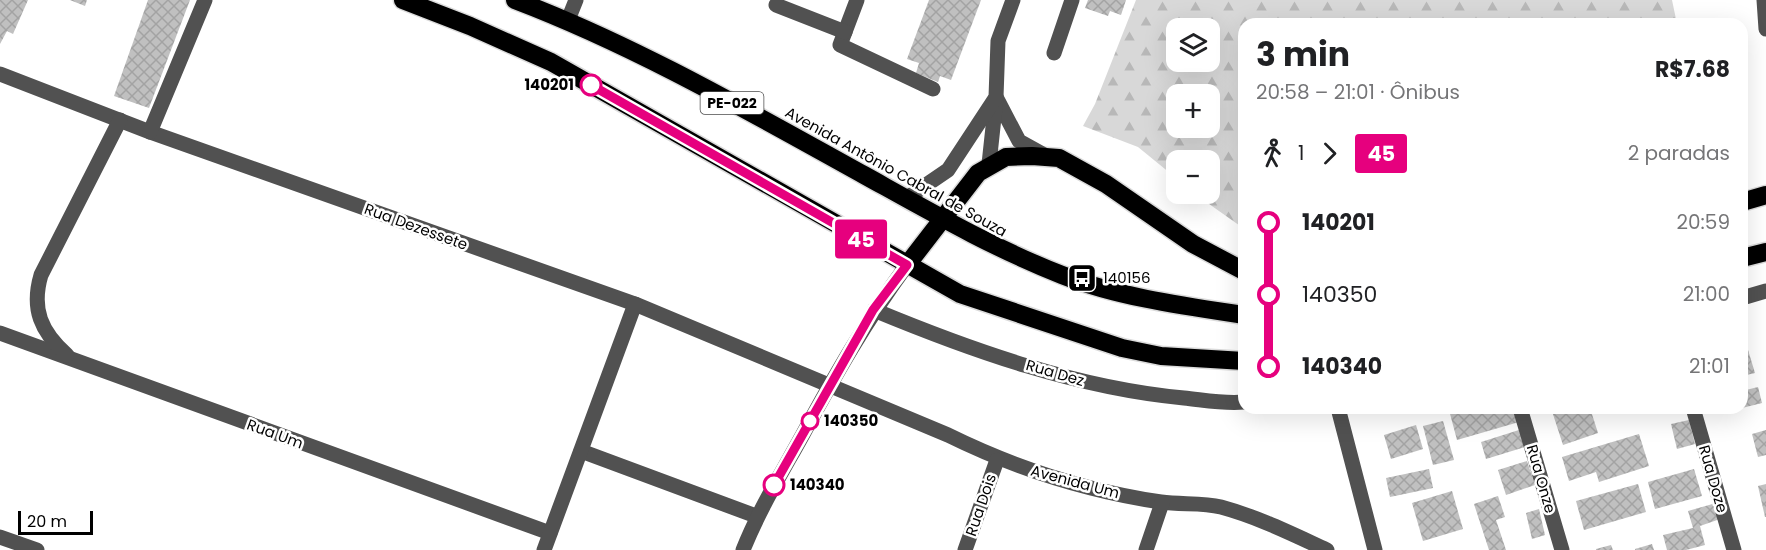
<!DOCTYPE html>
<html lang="pt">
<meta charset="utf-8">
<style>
body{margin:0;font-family:Poppins,sans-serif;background:#f6f6f6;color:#202124;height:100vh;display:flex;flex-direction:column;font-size:22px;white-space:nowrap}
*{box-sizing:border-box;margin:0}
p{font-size:20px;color:#757577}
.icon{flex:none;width:33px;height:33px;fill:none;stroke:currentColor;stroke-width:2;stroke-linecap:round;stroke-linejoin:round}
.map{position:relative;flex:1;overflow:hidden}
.drawer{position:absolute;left:1238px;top:18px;width:510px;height:396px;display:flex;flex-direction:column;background:#fff;border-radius:18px;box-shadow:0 6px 24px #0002}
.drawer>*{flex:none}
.badge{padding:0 12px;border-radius:4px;font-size:21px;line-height:39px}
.tools{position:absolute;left:1166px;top:18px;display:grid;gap:12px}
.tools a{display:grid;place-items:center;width:54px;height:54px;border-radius:12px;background:#fff;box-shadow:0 6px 24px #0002;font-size:30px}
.scale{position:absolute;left:18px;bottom:15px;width:75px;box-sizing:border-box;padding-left:6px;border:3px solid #000;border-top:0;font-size:16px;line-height:21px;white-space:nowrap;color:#000;-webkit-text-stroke:4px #fff;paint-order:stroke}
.map>.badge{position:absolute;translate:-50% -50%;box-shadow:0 0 0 3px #fff}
.legs{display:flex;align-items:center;gap:9px;height:66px;padding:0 18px;font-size:20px}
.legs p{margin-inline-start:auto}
.headline{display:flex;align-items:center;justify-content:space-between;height:102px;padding:0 18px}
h1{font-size:33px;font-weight:700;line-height:45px}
ul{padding:0 18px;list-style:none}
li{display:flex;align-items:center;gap:21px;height:72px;font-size:22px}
li i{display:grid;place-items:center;width:9px;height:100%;margin:0 8px;background:currentColor}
li i::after{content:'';width:15px;height:15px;margin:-8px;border:4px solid;border-radius:50%;background:#fff}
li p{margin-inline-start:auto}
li:first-child i{background:linear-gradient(#0000 50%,currentColor 0)}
li:last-child i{background:linear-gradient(currentColor 50%,#0000 0)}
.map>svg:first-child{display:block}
</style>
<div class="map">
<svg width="1766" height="550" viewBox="0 0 1766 550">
<defs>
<pattern id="forest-firs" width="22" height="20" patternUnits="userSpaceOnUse" patternTransform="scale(1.5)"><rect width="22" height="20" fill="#d8d8d8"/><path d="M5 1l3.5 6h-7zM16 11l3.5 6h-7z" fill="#b8b8b8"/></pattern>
<pattern id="building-cross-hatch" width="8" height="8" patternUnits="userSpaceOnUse" patternTransform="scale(1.5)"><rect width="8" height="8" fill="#c0c0c0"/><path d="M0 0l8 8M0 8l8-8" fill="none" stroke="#a3a3a3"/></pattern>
</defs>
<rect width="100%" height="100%" fill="#fff"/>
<!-- forest -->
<path fill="url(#forest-firs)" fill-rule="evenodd" d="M1136 0H1672L1677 24H1244L1243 228 1195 194H1209V160H1176V178L1138 147 1083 126 1095 104ZM1176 28H1209V62H1176ZM1176 94H1209V128H1176Z"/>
<!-- building -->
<g fill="url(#building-cross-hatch)">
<path d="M0 0H28L13 34 7 31 0 44Z"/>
<path d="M70 0H87L85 6Z"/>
<path d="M148 0H190L149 108 114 96Z"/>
<path d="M929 0H981L951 80 940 76 938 82 916 73 919 63 907 59Z"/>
<path d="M1088 0H1126L1121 15 1110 11 1108 16 1085 8Z"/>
<path d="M1742 330 1755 373 1742 376Z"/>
<path d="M1758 387 1762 403 1742 408V391Z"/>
<path d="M1454 408H1515L1519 422 1457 440 1449 410Z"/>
<path d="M1551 408H1590L1598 433 1563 445Z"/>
<path d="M1721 408H1739V409L1722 413Z"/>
<path d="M1689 420 1695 444 1677 449 1671 424Z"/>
<path d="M1443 421 1454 460 1433 465 1423 426Z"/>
<path d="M1416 425 1423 449 1391 459 1384 435Z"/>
<path d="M1519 430 1525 447 1486 459 1481 442Z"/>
<path d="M1766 430V455L1758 457 1752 434Z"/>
<path d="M1639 434 1649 466 1599 482 1596 472 1569 481 1562 457Z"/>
<path d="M1527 461 1535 485 1506 495 1498 470Z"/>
<path d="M1429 469 1433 488 1390 497 1386 478Z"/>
<path d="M1694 469 1702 496 1655 509 1648 482Z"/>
<path d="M1638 484 1646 512 1584 530 1576 501Z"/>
<path d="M1766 484V517H1765L1758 486Z"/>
<path d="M1452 491 1463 529 1423 541 1412 503Z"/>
<path d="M1498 496 1505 517 1496 520 1506 550H1489L1474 504Z"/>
<path d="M1716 503 1720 519 1700 526 1705 545 1686 550H1667L1663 535 1693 528 1688 511Z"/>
<path d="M1539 509 1545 535 1532 539 1526 513Z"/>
<path d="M1652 544 1654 550H1635V549Z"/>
<path d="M1611 545 1613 550H1596V549Z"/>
</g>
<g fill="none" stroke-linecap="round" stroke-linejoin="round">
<!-- highway casing -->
<g stroke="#dbdbdb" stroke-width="21">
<g id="highway">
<path d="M403 0 470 26 551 62 960 294 1122 348 1161 356 1244 361"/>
<path d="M515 0C636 46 750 112 864 175 929 211 993 248 1062 275 1118 297 1184 306 1244 315"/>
<path d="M1742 202 1766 195"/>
<path d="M1742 258 1766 252"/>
<path d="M907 265 978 173 1006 157 1032 156 1059 158 1106 184 1193 244 1244 271"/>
</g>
</g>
<!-- minor -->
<g stroke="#515151" stroke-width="15">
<path d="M857 0 840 45 933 89"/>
<path d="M1764 0 1766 29"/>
<path d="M776 5 845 32"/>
<path d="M568 20 576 0"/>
<path d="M1054 53 1072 0"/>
<path d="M0 74 150 132 635 304 948 435C1015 468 1087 491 1161 502 1181 505 1202 502 1221 507 1258 517 1292 534 1327 550"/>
<path d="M996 97 1019 141 1048 157"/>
<path d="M150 132 205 0"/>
<path d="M989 164 996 99"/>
<path d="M907 198 948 170 996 97 998 41 1013 0"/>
<path d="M1742 298 1766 291"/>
<path d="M874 310C973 351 1077 388 1184 398 1204 400 1224 404 1244 402"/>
<path d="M0 333 550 533"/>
<path d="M67 355C41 332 31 309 41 275L120 120"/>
<path d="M1338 408 1375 550"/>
<path d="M1520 408 1562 550"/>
<path d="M1693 408 1734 550"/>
<path d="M581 451 756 516"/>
<path d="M0 537 37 550"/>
<path d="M544 550 635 304"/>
<path d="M743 550C759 510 781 474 802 436 834 377 867 319 907 265"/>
<path d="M965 550 997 460"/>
<path d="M1146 550 1162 503"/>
</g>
<!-- highway -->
<use href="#highway" stroke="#000" stroke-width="18"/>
</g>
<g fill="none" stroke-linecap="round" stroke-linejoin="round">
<!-- line-1 casing -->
<g stroke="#fff" stroke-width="14">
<path id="line-1" d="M591 85 907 265 873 310 774 485"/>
</g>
<!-- line-1 -->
<use href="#line-1" stroke="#e6007e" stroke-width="9"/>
</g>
<!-- icons -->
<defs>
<g id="bus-square" transform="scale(1.5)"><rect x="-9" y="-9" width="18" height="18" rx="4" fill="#000" stroke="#fff"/><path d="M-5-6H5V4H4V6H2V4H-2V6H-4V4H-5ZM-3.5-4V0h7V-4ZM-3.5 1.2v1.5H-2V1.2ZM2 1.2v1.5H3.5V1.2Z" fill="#fff"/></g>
</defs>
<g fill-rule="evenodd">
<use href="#bus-square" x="1082" y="278"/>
</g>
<!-- markers -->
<g fill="#fff" stroke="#e6007e" stroke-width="3">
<circle cx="591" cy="85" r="10"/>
<circle cx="810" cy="421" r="8"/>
<circle cx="774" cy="485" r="10"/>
</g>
<g text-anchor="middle" stroke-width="5" stroke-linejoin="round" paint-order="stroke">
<!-- shield labels -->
<rect fill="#fff" stroke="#4c4c4c" stroke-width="1.5" x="700.5" y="92" width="63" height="22" rx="4.5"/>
<g font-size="14" font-weight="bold" fill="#000">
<text x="732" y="108">PE-022</text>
</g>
<!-- stop labels -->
<g font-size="15" font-weight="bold" fill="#000" stroke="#fff" text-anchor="start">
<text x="574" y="90" text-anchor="end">140201</text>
<text x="824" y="426">140350</text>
<text x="790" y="490">140340</text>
</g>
<!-- street labels -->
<g font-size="15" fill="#000" stroke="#fff">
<text transform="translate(896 172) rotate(29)" y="5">Avenida Antônio Cabral de Souza</text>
<text transform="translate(416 227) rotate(20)" y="5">Rua Dezessete</text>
<text transform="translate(1055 373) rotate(16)" y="5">Rua Dez</text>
<text transform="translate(275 434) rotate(20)" y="5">Rua Um</text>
<text transform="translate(1541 479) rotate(74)" y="5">Rua Onze</text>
<text transform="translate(1713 479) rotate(74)" y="5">Rua Doze</text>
<text transform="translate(1075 482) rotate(15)" y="5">Avenida Um</text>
<text transform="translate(981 505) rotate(-71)" y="5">Rua Dois</text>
</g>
<!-- poi labels -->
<g font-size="15" fill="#000" stroke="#fff" text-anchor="start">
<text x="1103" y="283">140156</text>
</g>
</g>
</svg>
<div class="tools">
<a><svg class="icon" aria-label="layers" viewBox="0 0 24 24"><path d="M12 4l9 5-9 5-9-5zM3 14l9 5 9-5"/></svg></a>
<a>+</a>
<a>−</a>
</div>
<div class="scale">20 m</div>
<b class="badge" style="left:861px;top:239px;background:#e6007e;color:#fff">45</b>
<section class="drawer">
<div class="headline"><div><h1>3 min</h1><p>20:58 – 21:01 · Ônibus</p></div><b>R$7.68</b></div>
<div class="legs"><svg class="icon" aria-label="walk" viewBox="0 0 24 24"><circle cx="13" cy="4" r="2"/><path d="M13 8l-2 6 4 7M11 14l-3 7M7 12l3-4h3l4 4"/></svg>1<svg class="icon" aria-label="forward" viewBox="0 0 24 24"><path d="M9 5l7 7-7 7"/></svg><b class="badge" style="background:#e6007e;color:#fff">45</b><p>2 paradas</p></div>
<ul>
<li><i style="color:#e6007e"></i><b>140201</b><p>20:59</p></li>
<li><i style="color:#e6007e"></i><span>140350</span><p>21:00</p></li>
<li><i style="color:#e6007e"></i><b>140340</b><p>21:01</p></li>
</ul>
</section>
</div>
